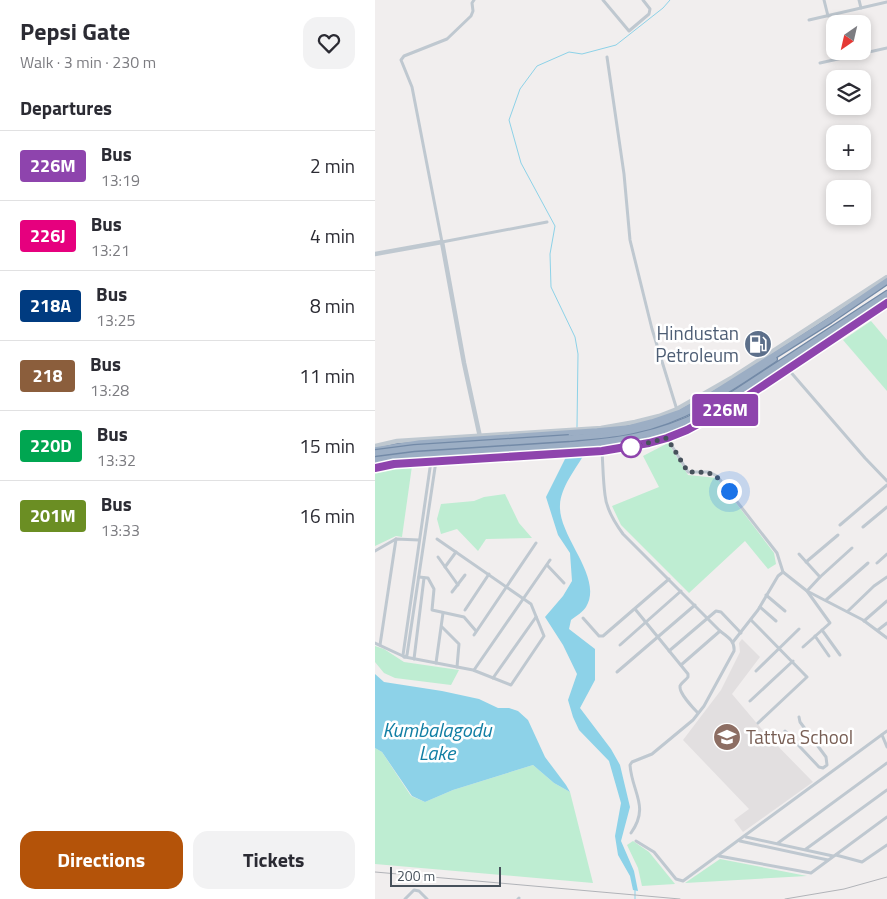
<!DOCTYPE html>
<meta charset="utf-8">
<style>
body{margin:0;font-family:"Titillium Web",sans-serif;background:#f2f2f3;color:#2b2b33;height:100vh;display:flex;flex-direction:column;font-size:19px;white-space:nowrap}
*{box-sizing:border-box;margin:0}
p{font-size:16px;color:#7c7c81}
.icon{flex:none;width:28px;height:28px;fill:none;stroke:currentColor;stroke-width:2;stroke-linecap:round;stroke-linejoin:round}
.map{position:relative;flex:1;overflow:hidden}
.sheet{display:flex;flex-direction:column;background:#fff;width:375px}
.sheet>*{flex:none}
.badge{padding:0 10px;border-radius:4px;font-size:18px;line-height:32px}
.needle{width:32px;rotate:214deg}
.controls{position:absolute;left:451px;top:15px;display:grid;gap:10px}
.controls a{display:grid;place-items:center;width:45px;height:45px;border-radius:10px;background:#fff;box-shadow:0 2px 8px #0003;font-size:25px}
.scale{position:absolute;left:15px;bottom:12px;width:111px;box-sizing:border-box;padding-left:5px;border:2px solid #47515b;border-top:0;font-size:14px;line-height:18px;white-space:nowrap;color:#47515b;-webkit-text-stroke:4px #fff;paint-order:stroke}
.you{position:absolute;width:25px;height:25px;margin:-12px;border:4px solid #fff;border-radius:50%;background:#1a73e8;box-shadow:0 0 0 8px #1a73e833}
.map>.badge{position:absolute;translate:-50% -50%;box-shadow:0 0 0 2px #fff}
h2{padding:0 20px;font-size:19px;line-height:45px}
.round{display:grid;place-items:center;flex:none;width:52px;height:52px;border-radius:15px;background:#f2f2f3}
.summary{display:flex;align-items:center;justify-content:space-between;height:85px;padding:0 20px}
h1{font-size:24px;font-weight:700;line-height:38px}
.primary-button{display:flex;gap:10px;margin-top:auto;padding:10px 20px}
.primary-button a{flex:1;height:58px;border-radius:15px;background:#b45309;color:#fff;font-size:20px;font-weight:700;line-height:58px;text-align:center}
.primary-button a+a{background:#f2f2f3;color:#2b2b33}
ul{padding:0;list-style:none}
li{display:flex;align-items:center;gap:15px;height:70px;padding:0 20px;border-top:1px solid #e1e1e2}
li div{flex:1}
li b{display:block;font-size:19px}
li em{font-style:normal}
li .badge{min-width:55px;font-weight:700;text-align:center}
main{display:flex;flex:1;min-height:0}
.map>svg:first-child{display:block}
</style>
<main>
<section class="sheet">
<div class="summary"><div><h1>Pepsi Gate</h1><p>Walk · 3 min · 230 m</p></div><a class="round"><svg class="icon" aria-label="heart" viewBox="0 0 24 24"><path d="M12 20l-8-8c-3-5 5-10 8-4 3-6 11-1 8 4z"/></svg></a></div>
<h2>Departures</h2>
<ul>
<li><span class="badge" style="background:#8e44ad;color:#fff">226M</span><div><b>Bus</b><p>13:19</p></div><em>2 min</em></li>
<li><span class="badge" style="background:#e6007e;color:#fff">226J</span><div><b>Bus</b><p>13:21</p></div><em>4 min</em></li>
<li><span class="badge" style="background:#003b80;color:#fff">218A</span><div><b>Bus</b><p>13:25</p></div><em>8 min</em></li>
<li><span class="badge" style="background:#8b5e3c;color:#fff">218</span><div><b>Bus</b><p>13:28</p></div><em>11 min</em></li>
<li><span class="badge" style="background:#00a651;color:#fff">220D</span><div><b>Bus</b><p>13:32</p></div><em>15 min</em></li>
<li><span class="badge" style="background:#6b8e23;color:#fff">201M</span><div><b>Bus</b><p>13:33</p></div><em>16 min</em></li>
</ul>
<div class="primary-button"><a>Directions</a><a>Tickets</a></div>
</section>
<div class="map">
<svg width="512" height="899" viewBox="0 0 512 899">
<rect width="100%" height="100%" fill="#f1eeee"/>
<!-- education -->
<path fill="#e2dfe0" d="M367 639 385 657 357 694 390 733 438 782 368 832 359 820 374 809 308 740 346 690 365 652 364 643Z"/>
<!-- green -->
<g fill="#beedd2">
<path d="M496 321 512 340V391L468 340Z"/>
<path d="M293 443 313 475 342 478 399 553 401 564 393 569 370 541 314 593 246 525 237 506 284 487 268 456Z"/>
<path d="M37 466 27 537 21 536 0 546V471L18 467Z"/>
<path d="M130 494 144 523 157 538 111 539 103 551 82 529 66 534 62 519 66 504 99 501 109 497Z"/>
<path d="M0 646 9 649 29 662 84 670 76 685 20 678 9 673 0 662Z"/>
<path d="M0 748 7 752 36 796 50 802 78 790 158 765 179 783 195 792 218 883 0 864Z"/>
<path d="M258 841 274 852 300 884 267 886 263 868 252 845Z"/>
<path d="M345 859 432 876 310 883Z"/>
</g>
<!-- water -->
<g fill="#8dd2e8">
<path d="M208 456C200 470 186 487 185 505 183 537 229 577 211 607 208 612 201 616 196 620L194 629 220 649V680L205 708 236 749 245 765 255 807 246 841 259 871 263 891 258 890 255 876 243 855 240 836 246 803 234 761 204 730 198 717 193 700 202 674 188 645 170 617 188 596 197 581 195 553 183 535 171 497 191 457Z"/>
<path d="M0 674 9 682 67 691 104 699 123 708H134L143 711 153 720 170 757 191 785 195 792 179 783 158 765 78 790 50 802 37 796 7 752 0 748Z"/>
</g>
<g fill="none" stroke-linecap="round" stroke-linejoin="round">
<!-- stream -->
<g stroke="#8dd2e8" stroke-width="1">
<path d="M202 427 203 354 200 337 176 287 175 254 180 226 146 163 134 120 145 89 162 66 194 52 207 54 241 45 288 8 295 0"/>
<path d="M260 890V899"/>
</g>
<!-- trunk casing -->
<g stroke="#738aa7" stroke-width="8">
<g id="trunk">
<path d="M342 405 512 294"/>
<path d="M194 438C216 436 238 435 259 430 313 419 355 388 399 359"/>
<path d="M195 445C242 441 282 436 326 414"/>
<path d="M0 450 45 443 222 431 254 428 277 422 306 412 333 397 455 320 512 281"/>
<path d="M0 464 60 457 225 447 269 440 290 434 317 423 368 394 512 299"/>
</g>
</g>
<!-- minor -->
<g stroke="#bfc8d0" stroke-width="3">
<path d="M99 0 97 3 98 11 96 16 72 39 29 56 26 60 37 87 67 242 172 222"/>
<path d="M228 0 254 31 274 14 275 9 268 0"/>
<path d="M449 0 453 16"/>
<path d="M484 0 486 8"/>
<path d="M434 20 512 2"/>
<path d="M232 57 249 174 255 240 277 329 302 410"/>
<path d="M445 63 512 48"/>
<path d="M413 369 490 458 512 481"/>
<path d="M292 438 313 472H334L342 476 402 553 408 572"/>
<path d="M227 451C228 466 228 480 230 495 231 508 240 523 248 534L345 631C353 637 360 641 359 651L329 706 318 720 277 754 257 762 255 765C257 793 275 806 256 833"/>
<path d="M465 525 512 485"/>
<path d="M488 527 512 507"/>
<path d="M0 551 21 539 44 540"/>
<path d="M424 554 445 577"/>
<path d="M63 557 83 585"/>
<path d="M431 562 463 535"/>
<path d="M502 563 512 554"/>
<path d="M172 565 189 583"/>
<path d="M70 567 81 552"/>
<path d="M44 577 53 578 59 589 57 610 89 617 101 631"/>
<path d="M77 592 90 575"/>
<path d="M391 595 410 611"/>
<path d="M451 600 493 563"/>
<path d="M385 607 401 621"/>
<path d="M260 609 313 674V677C311 680 306 683 305 686 304 693 318 708 323 713"/>
<path d="M90 610 114 574"/>
<path d="M473 611 499 586 512 577"/>
<path d="M208 618 224 636H228L294 579"/>
<path d="M376 620 432 677 383 723"/>
<path d="M489 621 512 601"/>
<path d="M67 627 84 644 82 667"/>
<path d="M447 630 465 655"/>
<path d="M503 630 512 623"/>
<path d="M99 635 161 543"/>
<path d="M440 636 454 656"/>
<path d="M358 642 383 610 403 576 408 572 432 591 488 620 512 638"/>
<path d="M0 643 30 657 98 670 136 685 169 636 156 604 62 539"/>
<path d="M5 645 21 539"/>
<path d="M245 645 306 591"/>
<path d="M428 647 455 623 432 591 445 577 477 548"/>
<path d="M294 651 341 611 346 612 366 633"/>
<path d="M29 657 28 655 56 461"/>
<path d="M30 657 32 655 61 461"/>
<path d="M39 659 49 578"/>
<path d="M61 663 68 613"/>
<path d="M306 665 345 631"/>
<path d="M99 670 175 560"/>
<path d="M381 671 424 629"/>
<path d="M242 672 320 605"/>
<path d="M118 678 161 617"/>
<path d="M375 701 418 661"/>
<path d="M410 731 444 767 448 768 452 765 451 757 425 722 424 717"/>
<path d="M507 735 512 747"/>
<path d="M371 837 458 856"/>
<path d="M261 841 279 852 301 879 308 881 512 731"/>
<path d="M365 841 453 860"/>
<path d="M403 843 512 763"/>
<path d="M431 849 512 790"/>
<path d="M461 855 487 862 512 845"/>
<path d="M344 856 436 873 512 817"/>
<path d="M30 899 39 890 44 891 52 899"/>
<path d="M143 899 144 898"/>
</g>
<!-- tertiary -->
<g stroke="#bfc8d0" stroke-width="4.5">
<path d="M0 254 67 242 89 363 105 437"/>
<path d="M0 446 22 441 226 428 260 422 284 416 302 409 358 377 512 277"/>
<path d="M29 463 227 451 274 443 312 431 362 403 512 303"/>
<path d="M0 468 16 464"/>
</g>
<!-- trunk -->
<use href="#trunk" stroke="#9caec4" stroke-width="5.5"/>
<!-- rail -->
<g stroke="#b1b3b8" stroke-width="1">
<path d="M0 872 305 899"/>
<path d="M410 899 469 889 512 877"/>
</g>
<!-- trunk-bridge casing -->
<g stroke="#738aa7" stroke-width="8" stroke-linecap="butt">
<g id="trunk-bridge">
<path d="M0 453 39 448 194 438"/>
<path d="M0 460 40 455 195 445"/>
</g>
</g>
<!-- trunk-bridge -->
<use href="#trunk-bridge" stroke="#9caec4" stroke-width="5.5"/>
</g>
<g fill="none" stroke-linecap="round" stroke-linejoin="round">
<!-- line casing -->
<g stroke="#fff" stroke-width="11">
<path id="line" d="M0 468 19 464 227 451 274 443 292 438 312 430 362 403 512 303"/>
</g>
<!-- line -->
<use href="#line" stroke="#8e44ad" stroke-width="8"/>
<!-- walk -->
<path stroke="#47515b" stroke-width="5" stroke-dasharray="0 9" d="M256 447 292 438 313 472C338 472 339 472 354 491"/>
</g>
<!-- icons -->
<defs>
<g id="fuel-disc" transform="scale(1.4375)"><circle r="9.5" fill="#5c6f8a" stroke="#fff"/><path d="M-5.5-6h7V0h2V4h1.3V-2.5L3-4.5l.8-.8L6-3V5H2.5V1h-1V6h-7ZM-4.2-4.7v3.2H.2V-4.7Z" fill="#fff"/></g>
<g id="school-disc" transform="scale(1.4375)"><circle r="9.5" fill="#8d6e63" stroke="#fff"/><path d="M0-5L7-2L0 1L-7-2ZM-4 1L0 2.5L4 1V4Q0 6-4 4Z" fill="#fff"/></g>
</defs>
<g fill-rule="evenodd">
<use href="#fuel-disc" x="383" y="344"/>
<use href="#school-disc" x="352" y="737"/>
</g>
<!-- markers -->
<circle fill="#fff" stroke="#8e44ad" stroke-width="2.5" cx="256" cy="447" r="10"/>
<g text-anchor="middle" stroke-width="5" stroke-linejoin="round" paint-order="stroke">
<!-- service labels -->
<g font-size="19" fill="#4e5e75" stroke="#fff" text-anchor="end">
<text x="364" y="340">Hindustan<tspan x="364" dy="22">Petroleum</tspan></text>
</g>
<!-- education labels -->
<g font-size="19" fill="#785e54" stroke="#fff" text-anchor="start">
<text x="371" y="744">Tattva School</text>
</g>
<!-- water labels -->
<g font-size="20" font-style="italic" fill="#127fa4" stroke="#fff">
<text x="62" y="737">Kumbalagodu<tspan x="62" dy="23">Lake</tspan></text>
</g>
</g>
</svg>
<div class="controls">
<a><svg class="needle" viewBox="-14 -14 28 28"><path d="M0-13l5 13h-10z" fill="#e53935"/><path d="M0 13l5-13h-10z" fill="#7c7c81"/></svg></a>
<a><svg class="icon" aria-label="layers" viewBox="0 0 24 24"><path d="M12 4l9 5-9 5-9-5zM3 14l9 5 9-5"/></svg></a>
<a>+</a>
<a>−</a>
</div>
<div class="scale">200 m</div>
<div class="you" style="left:354px;top:491px"></div>
<b class="badge" style="left:350px;top:410px;background:#8e44ad;color:#fff">226M</b>
</div>
</main>
